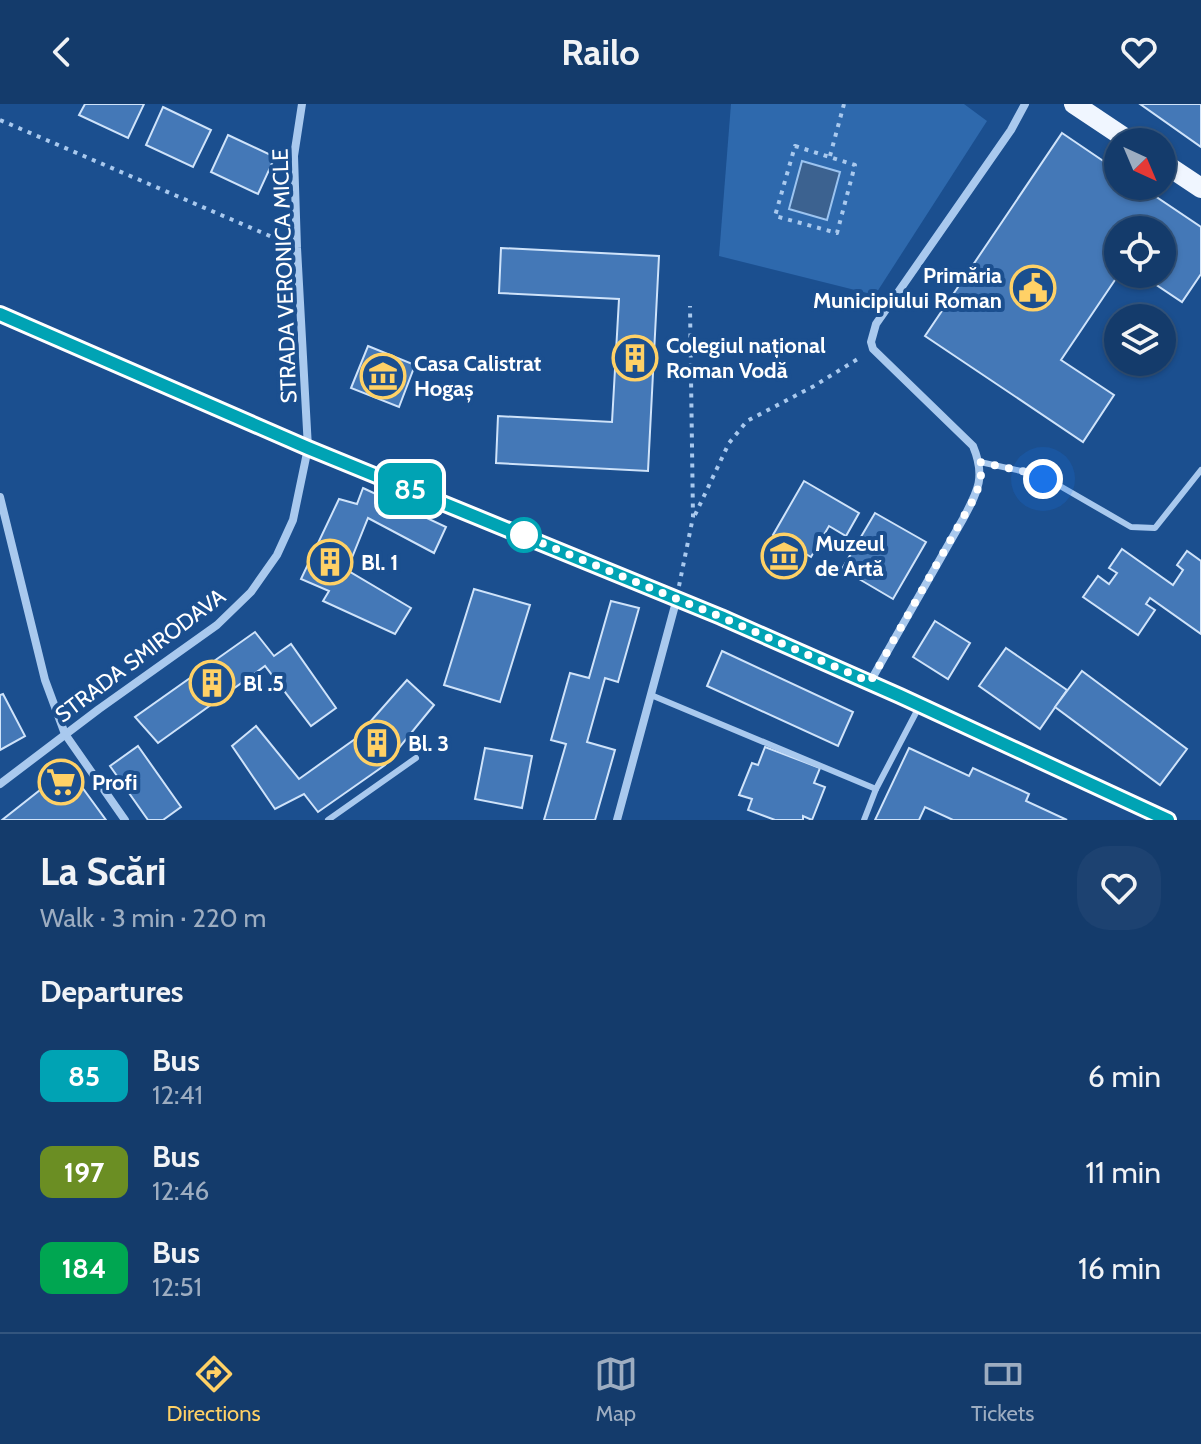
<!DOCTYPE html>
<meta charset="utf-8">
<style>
body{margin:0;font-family:Cabin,sans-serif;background:#1d4271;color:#f1f3f6;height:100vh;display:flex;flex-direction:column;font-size:30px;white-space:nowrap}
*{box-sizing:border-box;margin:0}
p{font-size:26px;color:#9dadc1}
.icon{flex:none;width:44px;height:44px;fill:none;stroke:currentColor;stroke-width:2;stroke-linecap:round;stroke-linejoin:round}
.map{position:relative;height:716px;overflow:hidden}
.details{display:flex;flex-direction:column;background:#143b6b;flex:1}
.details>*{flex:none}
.badge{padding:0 16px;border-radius:12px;font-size:28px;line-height:52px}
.needle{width:52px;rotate:136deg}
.buttons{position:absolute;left:1104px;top:24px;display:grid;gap:16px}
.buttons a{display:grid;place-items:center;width:72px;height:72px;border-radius:50%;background:#143b6b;box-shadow:0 2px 6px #0004,0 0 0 2px #33557e;font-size:40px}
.you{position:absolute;width:40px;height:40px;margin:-20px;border:6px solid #fff;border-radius:50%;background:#1a73e8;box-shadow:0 0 0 12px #1a73e833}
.map>.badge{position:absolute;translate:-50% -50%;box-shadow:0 0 0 4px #fff}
h2{padding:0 40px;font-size:30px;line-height:72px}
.round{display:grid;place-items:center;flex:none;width:84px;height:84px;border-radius:32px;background:#1d4271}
.head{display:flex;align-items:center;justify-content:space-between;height:136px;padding:0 40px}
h1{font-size:38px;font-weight:800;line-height:60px}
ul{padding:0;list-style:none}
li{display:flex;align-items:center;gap:24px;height:96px;padding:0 40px}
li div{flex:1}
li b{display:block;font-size:30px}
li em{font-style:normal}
li .badge{min-width:88px;font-weight:700;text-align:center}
header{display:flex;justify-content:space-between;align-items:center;height:104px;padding:0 40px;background:#143b6b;font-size:36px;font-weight:800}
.dock{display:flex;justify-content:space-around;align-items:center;height:112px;border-top:2px solid #33557e;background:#143b6b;font-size:22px;color:#9dadc1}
.dock a{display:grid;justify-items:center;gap:4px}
.dock .on{color:#ffd166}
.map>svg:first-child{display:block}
</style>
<header><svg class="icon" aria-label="back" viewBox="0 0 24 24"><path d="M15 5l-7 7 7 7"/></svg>Railo<svg class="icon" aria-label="heart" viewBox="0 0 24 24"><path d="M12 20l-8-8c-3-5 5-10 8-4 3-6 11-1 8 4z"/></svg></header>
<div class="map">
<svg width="1201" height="716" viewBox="0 0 1201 716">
<rect width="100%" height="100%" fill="#1b4f8f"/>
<!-- green -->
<path fill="#2e69ad" d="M731 0H964L987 17 875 191 719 152Z"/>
<!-- water -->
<path fill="#3c6290" stroke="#9cc4f0" stroke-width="2" d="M802 57 840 68 827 116 789 105Z"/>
<!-- building -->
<g fill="#4478b7" stroke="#cfe3fa" stroke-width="2">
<path d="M85 0H144L128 34 79 11Z"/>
<path d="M1140 0H1201V43Z"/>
<path d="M163 3 211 26 193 63 146 41Z"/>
<path d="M1062 29 1118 67V82H1140L1201 123V170L1182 198 1140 170H1162V126H1118L1119 170 1061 256 1114 291 1083 338 925 232Z"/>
<path d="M228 31 275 53 258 90 211 68Z"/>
<path d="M501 144 659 152 648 367 496 359 498 312 612 318 619 195 499 189Z"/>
<path d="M368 242 415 261 399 303 351 284Z"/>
<path d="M804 377 859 409 846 432 829 422 811 453 773 431Z"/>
<path d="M363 384 446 423 434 449 368 414 347 466 411 504 395 530 323 497 329 487 301 475 339 395 357 400Z"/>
<path d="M875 409 926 438 893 495 842 465Z"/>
<path d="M1122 445 1173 481 1183 466 1177 461 1187 447 1201 457V530L1150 494 1146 500 1155 506 1138 531 1083 493 1098 472 1109 480 1117 469 1109 464Z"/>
<path d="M474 485 530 501 500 598 444 581Z"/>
<path d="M611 497 639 504 618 578 605 574 587 638 615 646 595 716H544L566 640 551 636 570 569 589 574Z"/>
<path d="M935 517 970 539 948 575 913 553Z"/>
<path d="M255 528 274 552 291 540 336 604 311 622 265 562 158 639 135 613Z"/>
<path d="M1006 544 1067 586 1040 625 979 582Z"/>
<path d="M722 547 853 608 838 642 707 582Z"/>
<path d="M1082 567 1187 645 1160 681 1055 603Z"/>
<path d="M407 576 434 601 385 661 318 708 304 690 275 705 232 642 256 622 299 675 355 635Z"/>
<path d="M3 590 25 632 0 646V591Z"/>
<path d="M138 642 181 703 163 716H148L110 662Z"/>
<path d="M765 643 820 664 814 679 825 683 812 716 803 712V716H775L748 706 752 695 739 691 752 659 758 661Z"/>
<path d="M485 644 532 652 522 704 475 695Z"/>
<path d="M909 644 969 672 973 664 1029 690 1026 697 1067 716H953L925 703 919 716H875Z"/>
<path d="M68 664 106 716H2Z"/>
</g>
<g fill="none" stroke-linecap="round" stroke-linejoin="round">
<!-- path -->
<g stroke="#a9c9ee" stroke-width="4" stroke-dasharray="4 6" stroke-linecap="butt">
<path d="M0 16 284 138"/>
<path d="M795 42 855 61 837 129 775 112Z"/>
<path d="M830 52 844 0"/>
<path d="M695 411 729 339 747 317 814 282 861 253"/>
<path d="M679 482 693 413 690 202"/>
</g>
<!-- service -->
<g stroke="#a9c9ee" stroke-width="6">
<path d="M980 358 1026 368 1060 382 1131 423 1155 424 1201 366"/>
<path d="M651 591 876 685"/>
<path d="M328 716 416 654"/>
<path d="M864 716 876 685 920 601"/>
</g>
<!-- minor -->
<g stroke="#a9c9ee" stroke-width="8">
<path d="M0 210 308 344 721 513 900 592 1168 716"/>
<path d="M0 393 45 576 65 630 125 716"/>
<path d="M870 578 963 415C978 387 986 373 973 342L873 245 871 238 876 220 1011 26 1025 0"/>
<path d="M0 680 99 605 217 521 251 488 277 451 293 416 308 344 297 144 294 52 302 0"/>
<path d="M617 716 677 494"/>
</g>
<!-- primary -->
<g stroke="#f0f6ff" stroke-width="20">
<path d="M1074 0 1131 38"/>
<path d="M1162 58 1201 84"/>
</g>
</g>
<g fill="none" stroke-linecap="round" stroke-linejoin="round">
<!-- line casing -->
<g stroke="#fff" stroke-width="18">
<path id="line" d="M0 210 308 344 721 513 900 592 1168 716"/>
</g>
<!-- line -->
<use href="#line" stroke="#00a3b4" stroke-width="12"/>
<!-- walk -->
<path stroke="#fff" stroke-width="8" stroke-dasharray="0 14.4" d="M524 431 520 430 721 513 870 578 976 391 981 373 980 358 1026 368 1043 375"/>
</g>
<!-- icons -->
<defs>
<g id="civic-ring" transform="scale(2.3)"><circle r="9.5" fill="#1b4f8f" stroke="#ffd166" stroke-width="1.5"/><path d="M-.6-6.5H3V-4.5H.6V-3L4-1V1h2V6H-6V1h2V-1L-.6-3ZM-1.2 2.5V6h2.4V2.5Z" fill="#ffd166"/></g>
<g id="building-ring" transform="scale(2.3)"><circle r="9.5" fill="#1b4f8f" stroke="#ffd166" stroke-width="1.5"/><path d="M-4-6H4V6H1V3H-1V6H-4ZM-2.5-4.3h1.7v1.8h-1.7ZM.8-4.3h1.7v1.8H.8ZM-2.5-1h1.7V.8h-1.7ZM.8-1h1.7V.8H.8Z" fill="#ffd166"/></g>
<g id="museum-ring" transform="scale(2.3)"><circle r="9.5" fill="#1b4f8f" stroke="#ffd166" stroke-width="1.5"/><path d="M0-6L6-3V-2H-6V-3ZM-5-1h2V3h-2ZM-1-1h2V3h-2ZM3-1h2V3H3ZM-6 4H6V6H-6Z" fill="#ffd166"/></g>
<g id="supermarket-ring" transform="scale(2.3)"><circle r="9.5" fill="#1b4f8f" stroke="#ffd166" stroke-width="1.5"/><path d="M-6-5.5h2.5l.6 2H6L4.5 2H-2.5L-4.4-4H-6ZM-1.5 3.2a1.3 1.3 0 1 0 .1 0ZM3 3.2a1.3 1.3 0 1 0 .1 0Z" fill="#ffd166"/></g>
</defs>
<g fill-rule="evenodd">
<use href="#civic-ring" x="1033" y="184"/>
<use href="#building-ring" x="635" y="254"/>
<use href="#museum-ring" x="383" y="272"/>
<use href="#museum-ring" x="784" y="452"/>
<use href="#building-ring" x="330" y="458"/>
<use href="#building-ring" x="212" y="579"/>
<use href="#building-ring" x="377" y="639"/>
<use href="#supermarket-ring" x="61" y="678"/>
</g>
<!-- markers -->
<circle fill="#fff" stroke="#00a3b4" stroke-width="4" cx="524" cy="431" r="16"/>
<g text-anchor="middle" stroke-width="8" stroke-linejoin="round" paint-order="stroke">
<!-- poi labels -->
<g font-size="22" font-weight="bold" fill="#fff" stroke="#1b4f8f" text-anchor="start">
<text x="1002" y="179" text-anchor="end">Primăria<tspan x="1002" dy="25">Municipiului Roman</tspan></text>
<text x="666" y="249">Colegiul național<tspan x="666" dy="25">Roman Vodă</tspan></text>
<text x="414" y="267">Casa Calistrat<tspan x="414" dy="25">Hogaș</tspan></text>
<text x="815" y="447">Muzeul<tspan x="815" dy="25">de Artă</tspan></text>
<text x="361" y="466">Bl. 1</text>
<text x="243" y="587">Bl .5</text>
<text x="408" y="647">Bl. 3</text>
<text x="92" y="686">Profi</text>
</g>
<!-- street labels -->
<g font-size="22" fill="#fff" stroke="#1b4f8f">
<text transform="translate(284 172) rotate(-92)" y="8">STRADA VERONICA MICLE</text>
<text transform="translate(140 551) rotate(-37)" y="8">STRADA SMIRODAVA</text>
</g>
</g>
</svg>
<div class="buttons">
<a><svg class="needle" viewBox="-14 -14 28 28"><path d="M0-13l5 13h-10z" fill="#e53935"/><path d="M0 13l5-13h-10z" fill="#9dadc1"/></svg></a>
<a><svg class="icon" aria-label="locate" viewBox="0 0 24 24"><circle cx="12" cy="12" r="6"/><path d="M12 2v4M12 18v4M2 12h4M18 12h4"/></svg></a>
<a><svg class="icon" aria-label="layers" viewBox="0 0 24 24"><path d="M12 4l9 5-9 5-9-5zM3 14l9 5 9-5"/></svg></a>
</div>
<div class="you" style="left:1043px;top:375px"></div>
<b class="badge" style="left:410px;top:385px;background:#00a3b4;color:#fff">85</b>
</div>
<section class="details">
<div class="head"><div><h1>La Scări</h1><p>Walk · 3 min · 220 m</p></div><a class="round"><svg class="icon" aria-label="heart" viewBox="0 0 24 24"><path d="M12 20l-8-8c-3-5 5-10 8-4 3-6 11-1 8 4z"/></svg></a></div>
<h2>Departures</h2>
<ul>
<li><span class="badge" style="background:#00a3b4;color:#fff">85</span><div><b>Bus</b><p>12:41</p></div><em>6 min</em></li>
<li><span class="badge" style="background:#6b8e23;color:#fff">197</span><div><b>Bus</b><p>12:46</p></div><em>11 min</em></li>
<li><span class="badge" style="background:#00a651;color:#fff">184</span><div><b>Bus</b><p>12:51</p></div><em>16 min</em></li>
</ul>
</section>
<nav class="dock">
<a class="on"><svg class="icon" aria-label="directions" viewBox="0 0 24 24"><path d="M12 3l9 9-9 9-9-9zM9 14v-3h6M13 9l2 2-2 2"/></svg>Directions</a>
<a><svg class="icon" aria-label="map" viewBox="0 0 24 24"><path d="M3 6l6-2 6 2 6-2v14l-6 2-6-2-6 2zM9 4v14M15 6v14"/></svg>Map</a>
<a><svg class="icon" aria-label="tickets" viewBox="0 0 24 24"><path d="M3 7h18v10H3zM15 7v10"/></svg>Tickets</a>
</nav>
